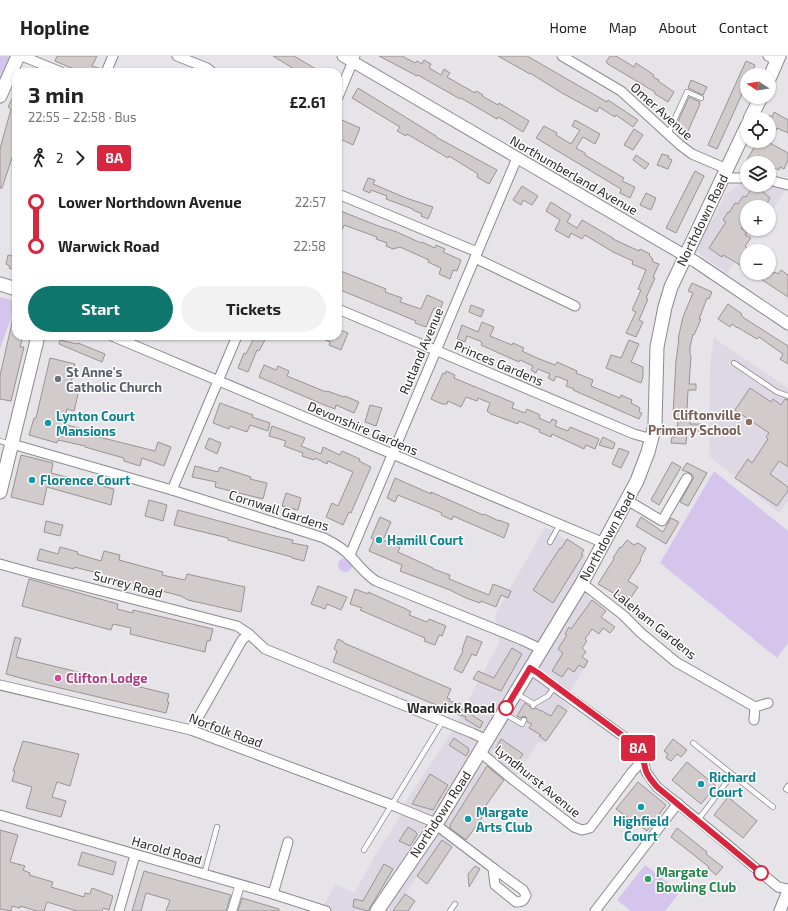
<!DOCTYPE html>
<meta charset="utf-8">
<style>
body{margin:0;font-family:"Exo 2",sans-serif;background:#f2f2f2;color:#222;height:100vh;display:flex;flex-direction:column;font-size:15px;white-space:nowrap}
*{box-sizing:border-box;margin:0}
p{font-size:13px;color:#767676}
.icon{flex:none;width:22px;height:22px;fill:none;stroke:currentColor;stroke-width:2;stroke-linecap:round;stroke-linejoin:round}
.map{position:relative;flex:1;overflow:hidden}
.drawer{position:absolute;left:12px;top:12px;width:330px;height:272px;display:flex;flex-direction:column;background:#fff;border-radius:12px;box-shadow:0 1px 3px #0004}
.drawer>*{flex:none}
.badge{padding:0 8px;border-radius:3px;font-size:14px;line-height:26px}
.needle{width:26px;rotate:282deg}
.tools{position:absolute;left:740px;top:12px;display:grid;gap:8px}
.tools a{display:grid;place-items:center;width:36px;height:36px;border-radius:50%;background:#fff;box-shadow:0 1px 3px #0004;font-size:20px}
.map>.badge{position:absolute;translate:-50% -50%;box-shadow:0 0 0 2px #fff}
.legs{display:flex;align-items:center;gap:6px;height:44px;padding:0 16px;font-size:13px}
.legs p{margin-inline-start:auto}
.summary{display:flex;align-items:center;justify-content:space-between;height:68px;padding:0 16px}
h1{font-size:22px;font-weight:700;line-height:30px}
.action{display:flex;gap:8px;margin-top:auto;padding:8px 16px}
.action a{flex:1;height:46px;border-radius:24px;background:#0f766e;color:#fff;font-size:16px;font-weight:700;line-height:46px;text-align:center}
.action a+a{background:#f2f2f2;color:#222}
ul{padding:0 16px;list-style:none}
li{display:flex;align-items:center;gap:14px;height:44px;font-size:15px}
li i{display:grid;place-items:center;width:6px;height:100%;margin:0 5px;background:currentColor}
li i::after{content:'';width:10px;height:10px;margin:-5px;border:3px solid;border-radius:50%;background:#fff}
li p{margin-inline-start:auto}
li:first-child i{background:linear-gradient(#0000 50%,currentColor 0)}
li:last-child i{background:linear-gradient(currentColor 50%,#0000 0)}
header{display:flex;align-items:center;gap:24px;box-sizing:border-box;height:56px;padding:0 20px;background:#fff;border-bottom:1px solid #e0e0e0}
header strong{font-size:19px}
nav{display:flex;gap:22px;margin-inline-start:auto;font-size:14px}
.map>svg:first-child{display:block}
</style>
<header>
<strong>Hopline</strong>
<nav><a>Home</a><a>Map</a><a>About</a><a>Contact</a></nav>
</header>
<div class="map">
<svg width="788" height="855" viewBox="0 0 788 855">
<rect width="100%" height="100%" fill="#e6e4e9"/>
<!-- built -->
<g fill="#ddd8e4">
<path d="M739 126H747V129L769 128 785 134 769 160V151H747V173H759L758 174 756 173 727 218 702 200 698 195V192L709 166 713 164 725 139 737 130Z"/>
<path d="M714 282 788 332V445L779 457 709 400 710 309Z"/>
<path d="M545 471 584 494 588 542 600 551 570 592 588 605 564 646 570 651 544 688 539 685 520 715 510 726 497 717 480 740 475 753 458 779 452 791 427 828 417 820 405 838 415 845 408 855H320L336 828 354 837 375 800 397 765 406 746 449 680 499 587 495 559Z"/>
</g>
<!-- green -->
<g fill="#d5c5ed">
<path d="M0 0H10L0 22Z"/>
<path d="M0 241 16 245V249L0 292Z"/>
<path d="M714 415 788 475V587L777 602 660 507Z"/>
<circle cx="345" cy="509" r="7"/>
<path d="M645 809 680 836 665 855H631L617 844Z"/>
</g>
<!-- building -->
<g fill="#d1cbcc" stroke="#999394">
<path d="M57 0H97L92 10 101 13 100 16H81L55 5Z"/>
<path d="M273 0H294L321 16H299Z"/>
<path d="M379 0H402L415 7 417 5 422 8 424 4 431 8 429 12 441 19 444 13 450 17 447 21 475 37 476 35 483 39 482 40 498 49 499 47 529 65 523 76 502 63 498 61 497 63 461 42 460 43 418 19 417 20Z"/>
<path d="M498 0H527L607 46 608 44 638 64 633 71 616 59 615 61 599 51 597 56 562 37 530 17V18Z"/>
<path d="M610 0H616L634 11 636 7 654 19 653 21 659 24 658 25 674 36 668 46 655 38V36L608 8 606 6Z"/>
<path d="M746 5 755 9 751 19H747V27L717 93 708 89Z"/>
<path d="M691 24 707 31 703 39 688 32Z"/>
<path d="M358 32 436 80V81L497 114 489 128 477 121 478 118 449 100 448 102 407 78 406 80 397 75 400 71 352 42Z"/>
<path d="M16 35V90L2 132H0V93L11 53 8 51Z"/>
<path d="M689 41 700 46 699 48H700L688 75 676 70Z"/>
<path d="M774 56 788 64V77L777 72 770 87 788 97V104L784 113 780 111 779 114 769 110V107H745L758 85H769V59L772 61Z"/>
<path d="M342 64 360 72 353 89 338 82V74Z"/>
<path d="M575 64 600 78 595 88 583 81 576 92 585 97V99L624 122 622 125 635 131 630 142 620 137 621 133 536 82 544 70 557 77 556 79 571 88 580 74 572 70Z"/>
<path d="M634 73 643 79 633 94 624 89Z"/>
<path d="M662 98 669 100 668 102 672 104 668 113 657 109Z"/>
<path d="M636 99 649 108 645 113 633 104Z"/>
<path d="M695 115 704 120 676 177 666 172Z"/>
<path d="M368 122 375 124 373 128 406 142 433 151 428 163 421 160 422 158 413 154V153L386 143 387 140 371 134 370 137 363 134Z"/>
<path d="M522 130 538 140 532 149 523 144 521 149 513 144Z"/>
<path d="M753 131 762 135 770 142 765 151 756 146 753 151H747V156L740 166 744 169 741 172 747 176 745 179 751 182 745 190 747 192V214L732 204 723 199 722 201 709 192 726 166 723 164 728 156 729 157 735 147 738 148 743 140 746 141Z"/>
<path d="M646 137 656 142 651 154 640 149Z"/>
<path d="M551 146 571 159 567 166 577 172 582 164 613 182V183L639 195 640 193 650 198 649 199 652 202 653 206 659 208 653 221 655 222 646 242 648 243 639 264 643 266 636 281 626 277 636 256 632 254 641 234 638 233 646 214 632 208 633 205 613 196 585 179 582 183 571 177 569 182 555 174 560 164 546 155Z"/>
<path d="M338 154 381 171 397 176 421 187 422 186 435 192 436 189 445 193 443 196 461 204 457 215 453 214 450 223 439 218 441 212 428 206 429 204 400 191 393 193 386 190 387 187 376 183 377 181 344 169 338 182Z"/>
<path d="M14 193 16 194V214L9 212 10 210 6 208 8 199 12 200Z"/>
<path d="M338 214 386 233 385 236 402 242 400 246 421 253 427 239 443 246 440 254 434 252 426 271 415 267 416 265 338 233Z"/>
<path d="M781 214 788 219V241L752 217H774L775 216 778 218Z"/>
<path d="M692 227 712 236 709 243 707 242 699 263H701L694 279 693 278 690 291V299L691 300 689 328H696V334H688L687 354 691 355 690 368H701V375L687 374 686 388 671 387 672 381H675V378H677L678 362H676V359H673L676 305 679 283H678L683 261 693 237 688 235Z"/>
<path d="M728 248 742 258 741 259 744 262 788 290V308L780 303 783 298 759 281 757 283 737 271V272L732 268 730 271 718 263Z"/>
<path d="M471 249 484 254 481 261 469 256Z"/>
<path d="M13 262H16V280H23L20 291H24L11 345 0 343V320Z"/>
<path d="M482 266 494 271 490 280 512 289 513 287 524 292 522 295 537 302 555 309 557 306 577 315 576 317 593 324 591 330 620 342 621 339 632 344 631 347 640 352 639 356 642 357 639 363 573 334 574 333 566 330 568 325 556 320 554 325 548 322 550 318 538 313 536 317 531 314 533 310 520 304 519 306 481 289 482 287 480 285 467 280 465 286 457 283 462 269 478 276Z"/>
<path d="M338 273 348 277 341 294 329 289 330 286 317 280H338Z"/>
<path d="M255 280H262L266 282 259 295 257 294 248 316 238 312 244 297 246 298Z"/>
<path d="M60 284 77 288 78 287 105 298 102 306 59 288Z"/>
<path d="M629 284 639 288 631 306 643 311V321L641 327 606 312 611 299 621 302Z"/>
<path d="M50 302 75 308 71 327 80 330 74 355 67 353 63 368 87 374V376L99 379V381L155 395 158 386 171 391 164 410 142 402 140 410 124 405V402L102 396 85 391V390L58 384 57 387 29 379 34 362H36Z"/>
<path d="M264 309 276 314 278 310 289 315 287 320 326 336 327 335 344 341 345 340 359 346 354 357 336 349 335 353 322 348 259 321Z"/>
<path d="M446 315 455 319 454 322 514 347 512 352 525 357 527 353 540 359 539 362 550 367 552 363 557 365 555 370 568 375 570 371 599 383 595 393 586 389 584 393 552 378 551 381 539 376 540 374 519 365 518 368 491 358 487 355 490 347 478 342 477 345 466 341 461 351 448 345 447 348H442L431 343 443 317 445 318Z"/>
<path d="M750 332 771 346 773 343 781 349 785 343 788 344V411L779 405 770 418 788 431V435L777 450 735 422 748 403 752 407 768 383 766 381 769 377 735 354Z"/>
<path d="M220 347 253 359 252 361 270 367 268 375 250 369 247 376 230 370 229 373 213 367Z"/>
<path d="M370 349 382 352 376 370 365 366Z"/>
<path d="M272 370 305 382 301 390 321 398 323 391 340 399 342 395 360 403 359 405 371 411 351 457 349 456 343 469 326 461 332 447 338 450 353 416 328 405 327 408 315 402 314 404 302 400 303 397 284 390 286 385 269 380Z"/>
<path d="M603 381 615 387 613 393 599 389Z"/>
<path d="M209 382 221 387 217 398 205 392Z"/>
<path d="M619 392 629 396 621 412 612 408Z"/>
<path d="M21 399 53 407 51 417 114 433 111 449 47 431 43 449 11 441Z"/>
<path d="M672 406 681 411 659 449 651 444Z"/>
<path d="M687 407 707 417 688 450 680 446 694 421 690 417 682 414Z"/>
<path d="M195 410 218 416 220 411 251 421 250 423 267 427 263 443 215 431 216 426 192 421Z"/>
<path d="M395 422 431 438V436L483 459 484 458 499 465V464L509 468 504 482 453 460 452 464 441 459 442 457 398 439 395 446 387 442Z"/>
<path d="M286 437 301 442 298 454 282 450Z"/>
<path d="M149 444 167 449 163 465 145 460Z"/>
<path d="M178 454 275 480 293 484 292 487 308 490 304 505 292 502V501L228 484V482L174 469Z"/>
<path d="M380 461 391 466 383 484 400 491 398 496 433 512V513L450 519 449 523 489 539 493 528 511 535 508 542 501 539 496 551 481 545 480 547 466 542 450 534 400 515 402 509 369 495 374 483 371 482Z"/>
<path d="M641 461 663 476 671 462 679 466 666 488 636 470Z"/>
<path d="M46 465 63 469 60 480 44 476Z"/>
<path d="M567 483 584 494 581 498 583 499 553 547 533 534 560 492 561 493Z"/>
<path d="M627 484 634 489 638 487 646 492 640 503 641 504 628 525 638 531 630 543 624 540 623 542 615 537V538L598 528 610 509 614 503 613 502 620 491 621 492Z"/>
<path d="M60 491 78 496 77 498 101 505 104 495 120 499 119 504 163 516 162 519 185 524 187 518 245 531 241 556 188 544 181 540 139 529 98 520V517L74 511V513L37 504 40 493 58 498Z"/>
<path d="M29 523 118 548 117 553 133 557V554L213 573 210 585H207L205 596 130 578 131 572 113 568 111 574 22 550Z"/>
<path d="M318 530 347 541 341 554 327 548 325 553 311 548Z"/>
<path d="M355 533 368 538V536L406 553 411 556 409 559 427 566 429 563 446 570 442 580 439 579 435 589 424 585 425 582 360 554 362 552 350 548Z"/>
<path d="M592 544 606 555 601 561 615 571 610 577 603 572 599 578 592 573 585 583 587 585 582 592 586 596 582 601 588 605 584 612 579 609 574 616 568 612 562 621 552 615 563 597 558 593 567 579 565 578 569 571 571 573Z"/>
<path d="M467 580 482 586 476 600 472 598 462 617 454 613 463 595 462 594Z"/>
<path d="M15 581 21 583 16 601 169 638 167 646H169L166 657 39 627 6 618Z"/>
<path d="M338 583 344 586V587L451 633 447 642 450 643 449 645 461 648 460 652 483 666 480 672 465 663 466 661 448 655V654L333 606 337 595 334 593Z"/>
<path d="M512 592 522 598 501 635 473 623 478 615 494 622Z"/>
<path d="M525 647 529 650 532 653 536 652 540 655V654L551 660 558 649 567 655 546 685 539 680 541 679 529 672 532 668 527 666 526 661 523 660 521 662 517 660Z"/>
<path d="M454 682 468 692 469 695 466 700 449 689Z"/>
<path d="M501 683 523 698 517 707 496 692Z"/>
<path d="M673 683 687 694 681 701 677 698 671 705 666 702 668 698 664 695Z"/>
<path d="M23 685 79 698 70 730 57 726 52 741 66 745 61 761 26 752 32 731 12 725 15 715H13Z"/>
<path d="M687 706 716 730 701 748 672 724Z"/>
<path d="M487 710 504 724 484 752 486 754 481 761 482 762 466 784 450 772V769Z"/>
<path d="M430 718 448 729 433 754 412 748Z"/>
<path d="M638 726 666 749 647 775 616 753Z"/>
<path d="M728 741 757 765 743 782 714 759Z"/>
<path d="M408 771 416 776 417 779 410 790 399 785Z"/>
<path d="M677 772 707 796 706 798 723 811 716 819 708 812 709 811 671 781Z"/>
<path d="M0 774 18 779 10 806 25 810 23 814 30 817 29 819 53 826 51 831 84 841 85 837 90 838 92 832 113 840 109 854 103 852 102 855H77L47 846 44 855H37L20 850V852L12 850 11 855 0 853Z"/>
<path d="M442 784 452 791 427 828 417 820Z"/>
<path d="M82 796 116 806 113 819 78 809Z"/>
<path d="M384 808 393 813 368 855 353 851 354 843 363 845Z"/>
<path d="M475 810 480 813 469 831 468 818Z"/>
<path d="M144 815 231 839 226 855H166L170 844 146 837 141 855H132Z"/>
<path d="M405 838 415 845 408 855H393Z"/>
<path d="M242 842 279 853V855H238Z"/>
</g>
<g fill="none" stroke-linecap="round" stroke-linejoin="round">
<!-- service casing -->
<g stroke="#8c8a8f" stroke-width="6">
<g id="service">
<path d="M668 78 687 36 701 42"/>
<path d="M734 307 777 336 788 340"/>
<path d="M0 385 10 388"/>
<path d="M550 486 560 468"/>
<path d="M517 638 534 648 533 650"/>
<path d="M534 648 548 640 555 630"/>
<path d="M505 658 522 668 524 664"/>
<path d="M693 687 773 751"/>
<path d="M788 730 786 733 788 734"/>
<path d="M698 764 732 719"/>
<path d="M364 794 443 665"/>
<path d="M204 819 217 771"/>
<path d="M230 855 238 828"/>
<path d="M234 855 242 829"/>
<path d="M450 855 455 848"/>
</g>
</g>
<!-- minor casing -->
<g stroke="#8c8a8f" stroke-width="11">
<g id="minor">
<path d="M22 0 61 16"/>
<path d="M177 0 207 12 212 16"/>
<path d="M562 0 621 35 680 89 692 98 727 113"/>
<path d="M768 0 777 5"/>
<path d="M106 16 113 0"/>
<path d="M338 41 355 0"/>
<path d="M723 122H747"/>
<path d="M769 124 788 129"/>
<path d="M338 138 477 196"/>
<path d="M475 202 575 250"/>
<path d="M338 253 634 378 652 383"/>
<path d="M112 280 604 487"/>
<path d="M12 388 172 434 324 482C334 487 343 492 350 500 359 509 365 518 376 525L522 584 541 593"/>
<path d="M172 434 237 280"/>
<path d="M627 444 662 465 687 422"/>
<path d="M350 499 517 102"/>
<path d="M0 508 32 517 237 570 249 578 265 593 472 677 487 684"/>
<path d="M582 527 623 559 641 577 676 606 755 651"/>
<path d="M530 613 638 691 642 697 643 704 646 716 657 731 698 764 778 831 788 833"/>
<path d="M0 629 191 674 392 749 431 765 493 812"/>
<path d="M754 664 755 651 768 647"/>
<path d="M191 674 242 584 249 578"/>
<path d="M480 696 512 723 574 771 582 774 590 772 632 716 643 704"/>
<path d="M0 759 273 838 326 855"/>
<path d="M493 812 523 834 526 839C524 845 522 846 516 846L495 829Z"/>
<path d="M273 838 288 786"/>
<path d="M119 855 135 799"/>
<path d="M595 855 678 747"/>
</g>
</g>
<!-- tertiary casing -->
<g stroke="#8c8a8f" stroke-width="13">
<g id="tertiary">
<path d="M343 0 696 206 788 268"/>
<path d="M780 855 788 835"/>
</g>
</g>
<!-- secondary casing -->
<g stroke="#8c8a8f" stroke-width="15">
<g id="secondary">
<path d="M769 23 779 0"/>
<path d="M0 40 18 0"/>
<path d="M750 63 761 41"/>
<path d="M0 228 16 233"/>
<path d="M0 436 38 280"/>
<path d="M377 855 435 770 461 727 582 527 637 425 648 396 655 369 657 291 665 251 671 231 747 70"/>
</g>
</g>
<!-- service -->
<use href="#service" stroke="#fff" stroke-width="4.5"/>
<!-- minor -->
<use href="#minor" stroke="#fff" stroke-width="9"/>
<!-- tertiary -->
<use href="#tertiary" stroke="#fff" stroke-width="11"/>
<!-- secondary -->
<use href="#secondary" stroke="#fff" stroke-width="13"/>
</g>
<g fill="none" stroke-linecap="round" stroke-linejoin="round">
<!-- line-1 casing -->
<g stroke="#fff" stroke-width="9">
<path id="line-1" d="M506 652 530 612 538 617 638 691C644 699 643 706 646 715 648 721 653 726 657 731L761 817"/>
</g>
<!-- line-1 -->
<use href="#line-1" stroke="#d7263d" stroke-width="6"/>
</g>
<!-- markers -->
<circle fill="#6b7280" stroke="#fff" stroke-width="1.5" cx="58" cy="323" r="4"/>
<circle fill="#8d6e63" stroke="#fff" stroke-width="1.5" cx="749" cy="366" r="4"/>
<g fill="#0f9aa8" stroke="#fff" stroke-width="1.5">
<circle cx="48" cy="367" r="4"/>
<circle cx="32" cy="424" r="4"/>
<circle cx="379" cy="484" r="4"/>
<circle cx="701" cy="728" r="4"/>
<circle cx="641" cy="751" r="4"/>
<circle cx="468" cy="763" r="4"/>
</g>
<circle fill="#d1479c" stroke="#fff" stroke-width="1.5" cx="58" cy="622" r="4"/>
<g fill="#fff" stroke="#d7263d" stroke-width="2">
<circle cx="506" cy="652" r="7"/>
<circle cx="761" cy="817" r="7"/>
</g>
<circle fill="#2e9e5b" stroke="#fff" stroke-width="1.5" cx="648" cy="823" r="4"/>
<g text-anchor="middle" stroke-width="3" stroke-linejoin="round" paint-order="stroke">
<!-- street labels -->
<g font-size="13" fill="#29292a" stroke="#fff">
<text transform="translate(662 55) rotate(42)" y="5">Omer Avenue</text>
<text transform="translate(574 119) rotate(30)" y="5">Northumberland Avenue</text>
<text transform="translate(702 164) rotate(-64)" y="5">Northdown Road</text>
<text transform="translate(421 295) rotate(-67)" y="5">Rutland Avenue</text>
<text transform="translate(499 307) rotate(23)" y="5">Princes Gardens</text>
<text transform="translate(363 372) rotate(23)" y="5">Devonshire Gardens</text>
<text transform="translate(279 454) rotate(18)" y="5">Cornwall Gardens</text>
<text transform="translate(607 480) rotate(-61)" y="5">Northdown Road</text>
<text transform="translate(128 528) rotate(15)" y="5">Surrey Road</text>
<text transform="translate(655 568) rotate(39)" y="5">Laleham Gardens</text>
<text transform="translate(226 674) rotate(20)" y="5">Norfolk Road</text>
<text transform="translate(538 725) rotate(39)" y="5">Lyndhurst Avenue</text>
<text transform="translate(440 758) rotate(-57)" y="5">Northdown Road</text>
<text transform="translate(167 794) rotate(16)" y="5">Harold Road</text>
</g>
<!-- worship labels -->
<g font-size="13" font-weight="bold" fill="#5b616d" stroke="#fff" text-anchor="start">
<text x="66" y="321">St Anne's<tspan x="66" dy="15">Catholic Church</tspan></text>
</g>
<!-- education labels -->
<g font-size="13" font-weight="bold" fill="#785e54" stroke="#fff" text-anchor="end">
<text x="741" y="364">Cliftonville<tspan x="741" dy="15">Primary School</tspan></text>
</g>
<!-- culture labels -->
<g font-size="13" font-weight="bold" fill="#0d838f" stroke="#fff" text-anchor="start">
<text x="56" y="365">Lynton Court<tspan x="56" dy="15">Mansions</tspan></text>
<text x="40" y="429">Florence Court</text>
<text x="387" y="489">Hamill Court</text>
<text x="709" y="726">Richard<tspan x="709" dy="15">Court</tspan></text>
<text x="476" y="761">Margate<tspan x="476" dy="15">Arts Club</tspan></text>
<text x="641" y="770" text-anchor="middle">Highfield<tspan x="641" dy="15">Court</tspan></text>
</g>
<!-- hotel labels -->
<g font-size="13" font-weight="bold" fill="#b23c85" stroke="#fff" text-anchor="start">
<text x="66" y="627">Clifton Lodge</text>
</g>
<!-- stop labels -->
<g font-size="13" font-weight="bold" fill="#29292a" stroke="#fff" text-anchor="end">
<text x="495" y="657">Warwick Road</text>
</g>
<!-- leisure labels -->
<g font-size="13" font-weight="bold" fill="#27864d" stroke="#fff" text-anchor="start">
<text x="656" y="821">Margate<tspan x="656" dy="15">Bowling Club</tspan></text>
</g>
</g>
</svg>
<div class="tools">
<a><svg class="needle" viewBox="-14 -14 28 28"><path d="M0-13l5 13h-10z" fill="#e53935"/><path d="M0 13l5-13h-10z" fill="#767676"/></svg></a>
<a><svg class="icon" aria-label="locate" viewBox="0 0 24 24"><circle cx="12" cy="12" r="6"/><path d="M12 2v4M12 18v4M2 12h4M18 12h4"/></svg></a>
<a><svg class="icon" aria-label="layers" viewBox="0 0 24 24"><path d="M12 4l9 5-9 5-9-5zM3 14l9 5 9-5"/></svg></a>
<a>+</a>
<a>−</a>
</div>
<b class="badge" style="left:638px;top:692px;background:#d7263d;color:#fff">8A</b>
<section class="drawer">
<div class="summary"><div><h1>3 min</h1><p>22:55 – 22:58 · Bus</p></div><b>£2.61</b></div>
<div class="legs"><svg class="icon" aria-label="walk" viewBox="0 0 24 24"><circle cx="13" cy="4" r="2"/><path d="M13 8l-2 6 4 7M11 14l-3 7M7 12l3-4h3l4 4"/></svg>2<svg class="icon" aria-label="forward" viewBox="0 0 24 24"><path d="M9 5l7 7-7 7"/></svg><b class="badge" style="background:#d7263d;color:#fff">8A</b></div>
<ul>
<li><i style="color:#d7263d"></i><b>Lower Northdown Avenue</b><p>22:57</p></li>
<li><i style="color:#d7263d"></i><b>Warwick Road</b><p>22:58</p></li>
</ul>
<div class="action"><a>Start</a><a>Tickets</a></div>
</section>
</div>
